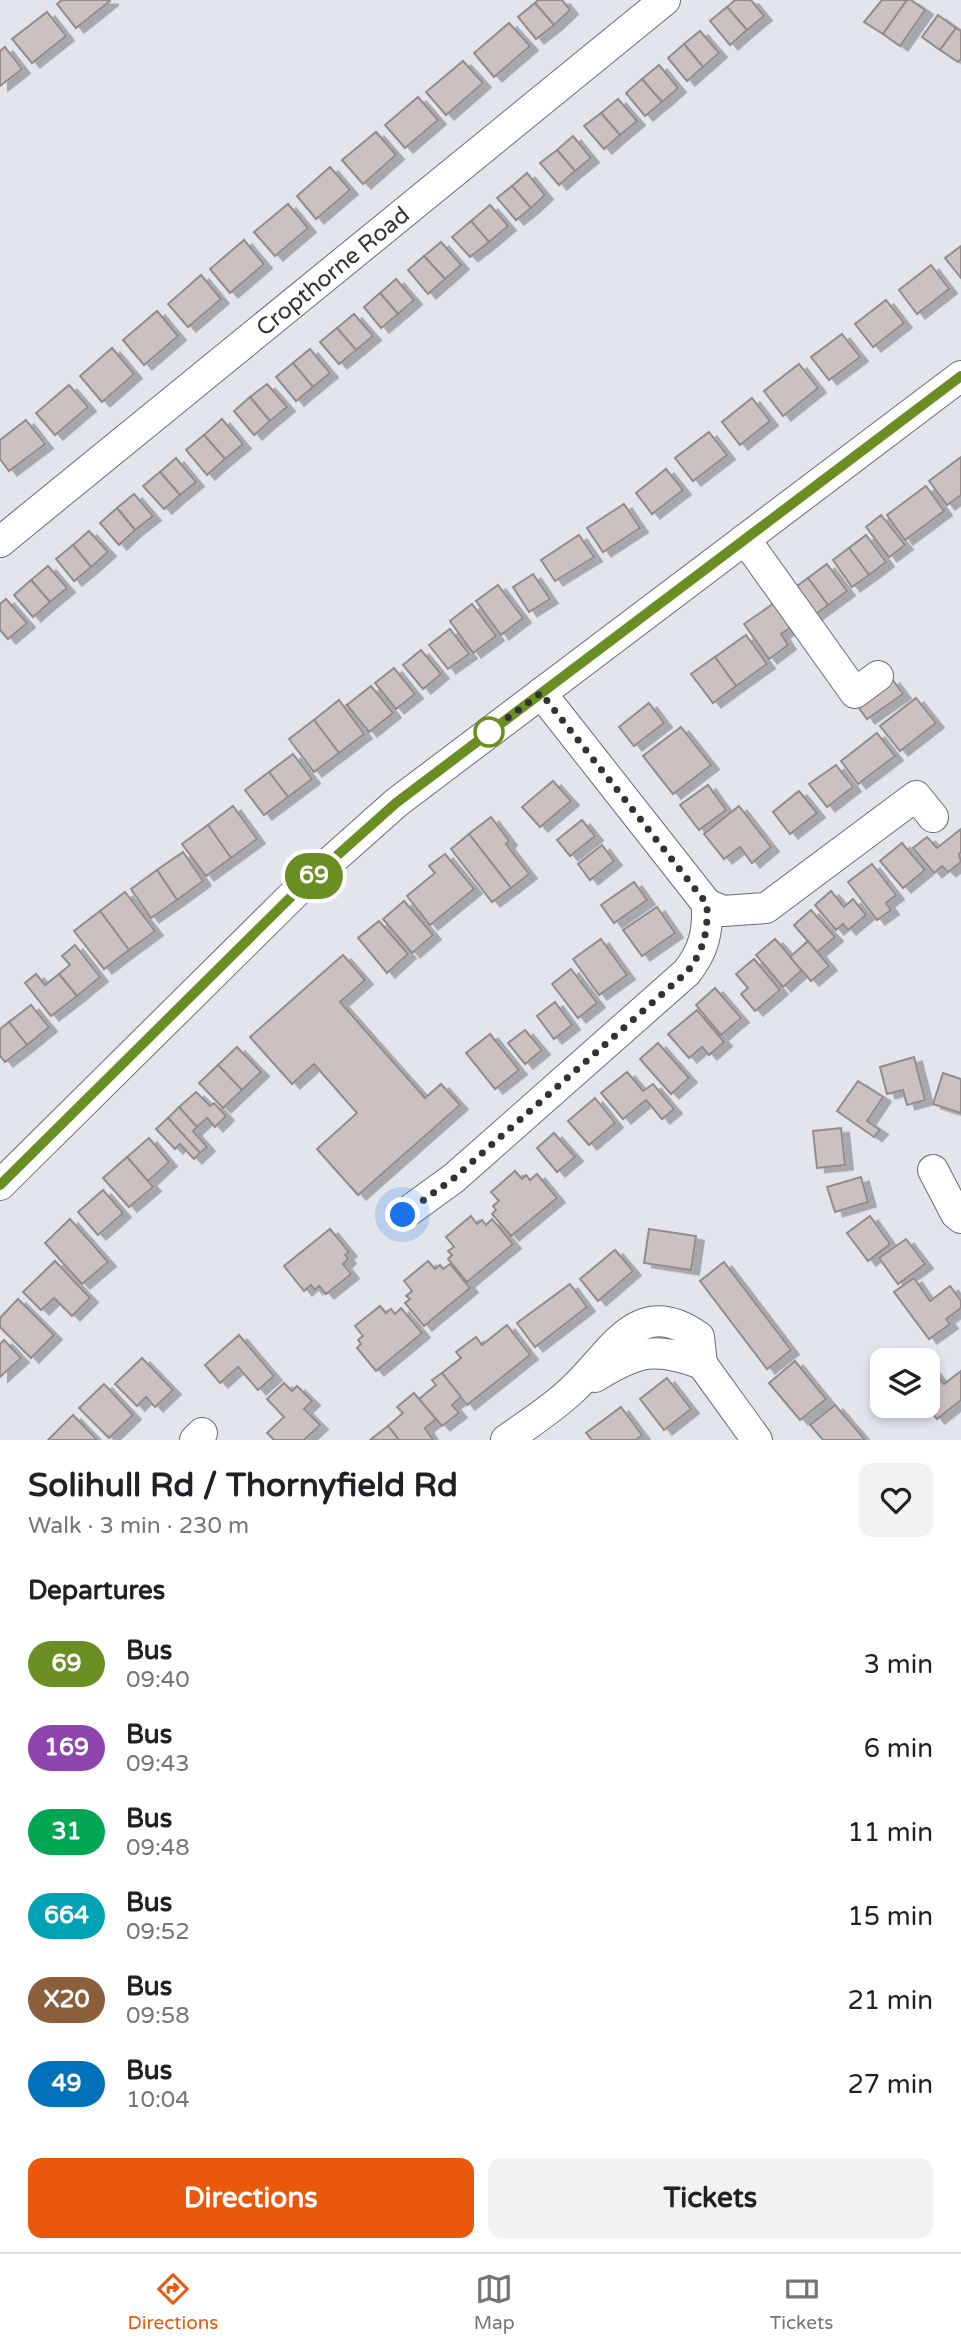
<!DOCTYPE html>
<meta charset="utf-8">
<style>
body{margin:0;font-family:"Varela Round",sans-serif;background:#f2f2f2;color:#202124;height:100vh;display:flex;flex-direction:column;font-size:26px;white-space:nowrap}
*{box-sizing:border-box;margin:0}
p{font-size:23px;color:#757577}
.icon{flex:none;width:38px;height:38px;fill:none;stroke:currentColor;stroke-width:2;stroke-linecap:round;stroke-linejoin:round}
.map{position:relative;height:1440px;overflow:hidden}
.sheet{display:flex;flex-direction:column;background:#fff;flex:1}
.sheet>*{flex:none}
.badge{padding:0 14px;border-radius:23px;font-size:24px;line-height:46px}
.buttons{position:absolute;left:870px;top:1348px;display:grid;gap:14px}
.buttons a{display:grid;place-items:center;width:70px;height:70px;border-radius:14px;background:#fff;box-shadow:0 4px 10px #0003;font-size:35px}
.you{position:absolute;width:35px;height:35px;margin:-18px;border:5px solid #fff;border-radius:50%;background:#1a73e8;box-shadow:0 0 0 10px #1a73e833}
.map>.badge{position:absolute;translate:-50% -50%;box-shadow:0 0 0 4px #fff}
h2{padding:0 28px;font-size:26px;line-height:63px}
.round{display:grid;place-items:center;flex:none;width:74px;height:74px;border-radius:14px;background:#f2f2f2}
.overview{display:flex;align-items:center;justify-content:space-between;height:119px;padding:0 28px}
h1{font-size:33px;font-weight:700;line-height:52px}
.action{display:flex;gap:14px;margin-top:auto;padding:14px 28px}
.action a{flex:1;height:80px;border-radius:14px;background:#ea580c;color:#fff;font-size:28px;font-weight:700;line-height:80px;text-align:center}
.action a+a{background:#f2f2f2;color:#202124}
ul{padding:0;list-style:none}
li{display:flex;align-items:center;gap:21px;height:84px;padding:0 28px}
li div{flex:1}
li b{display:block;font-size:26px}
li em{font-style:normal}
li .badge{min-width:77px;font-weight:700;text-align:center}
.tab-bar{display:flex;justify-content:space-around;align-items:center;height:98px;border-top:2px solid #e0e0e0;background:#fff;font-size:19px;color:#757577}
.tab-bar a{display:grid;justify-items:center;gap:4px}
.tab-bar .on{color:#ea580c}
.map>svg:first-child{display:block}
</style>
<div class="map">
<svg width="961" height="1440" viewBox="0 0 961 1440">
<defs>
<filter id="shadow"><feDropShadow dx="8" dy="4.5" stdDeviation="0" flood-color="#0004"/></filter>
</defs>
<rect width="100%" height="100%" fill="#e3e5ed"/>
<!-- building -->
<g fill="#ccc1c1" stroke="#948b8b" stroke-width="2" filter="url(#shadow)">
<path d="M62 0H110V1L76 28 57 4Z"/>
<path d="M538 0H562L570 10 554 25 535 3Z"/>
<path d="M735 0H751L764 16 747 30 727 7Z"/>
<path d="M882 0H907L883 34 864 22Z"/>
<path d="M907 0H911L925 10 900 46 883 34Z"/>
<path d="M535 3 554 25 536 39 518 17Z"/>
<path d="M727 7 747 30 730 45 710 21Z"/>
<path d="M47 12 66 36 32 63 12 39Z"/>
<path d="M938 15 956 28 940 50 922 37Z"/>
<path d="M509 23 530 46 494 77 474 53Z"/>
<path d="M956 28 961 31V59L958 62 940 50Z"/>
<path d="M700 31 719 53 703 67 684 44Z"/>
<path d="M684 44 703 67 687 81 668 58Z"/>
<path d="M5 47 22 69 0 86V51Z"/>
<path d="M463 61 483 83 446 115 426 92Z"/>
<path d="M659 65 678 88 662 102 642 79Z"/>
<path d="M642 79 662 102 645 116 626 93Z"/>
<path d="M418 97 438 120 405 148 385 125Z"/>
<path d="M618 99 637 121 620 135 601 113Z"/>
<path d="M601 113 620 135 604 149 584 126Z"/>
<path d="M376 132 396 155 363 184 342 160Z"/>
<path d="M573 136 591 158 575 171 557 150Z"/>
<path d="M557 150 575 171 559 185 540 163Z"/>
<path d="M330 167 350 190 316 219 297 196Z"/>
<path d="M527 173 545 195 531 208 512 186Z"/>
<path d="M512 186 531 208 516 220 497 198Z"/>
<path d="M288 204 308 228 275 256 254 232Z"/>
<path d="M490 205 508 226 489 242 471 221Z"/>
<path d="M471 221 489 242 470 257 452 237Z"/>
<path d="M244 240 264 264 230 293 210 269Z"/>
<path d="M441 242 461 265 445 279 424 256Z"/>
<path d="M961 246V278L945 258Z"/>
<path d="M424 256 445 279 428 294 408 270Z"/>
<path d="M931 265 949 289 917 314 899 290Z"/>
<path d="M201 275 221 299 188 327 168 304Z"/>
<path d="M396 279 414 300 398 314 380 293Z"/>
<path d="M380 293 398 314 381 328 364 307Z"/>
<path d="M886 300 904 323 873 347 855 324Z"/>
<path d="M157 311 178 336 144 365 123 340Z"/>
<path d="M354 314 373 336 356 350 337 328Z"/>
<path d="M337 328 356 350 339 364 320 342Z"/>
<path d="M842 334 860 357 829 380 811 357Z"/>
<path d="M112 348 134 374 102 402 80 376Z"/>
<path d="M310 349 330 373 313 387 293 363Z"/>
<path d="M293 363 313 387 296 401 276 377Z"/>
<path d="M799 364 818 388 783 416 764 391Z"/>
<path d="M267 384 287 407 270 421 250 397Z"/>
<path d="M69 385 88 407 55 435 36 413Z"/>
<path d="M250 397 270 421 254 435 234 411Z"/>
<path d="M752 398 770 421 740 445 722 422Z"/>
<path d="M222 419 243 444 225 459 204 435Z"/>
<path d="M26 420 45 444 9 471 0 459V440Z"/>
<path d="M709 432 727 455 693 481 675 458Z"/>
<path d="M204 435 225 459 207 475 186 450Z"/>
<path d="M961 457V495L947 505 929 481Z"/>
<path d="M176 458 196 482 180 495 160 472Z"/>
<path d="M666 469 683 490 652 514 636 493Z"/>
<path d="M160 472 180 495 164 509 143 486Z"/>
<path d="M926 486 944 511 905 540 887 515Z"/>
<path d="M134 494 153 516 135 530 117 508Z"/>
<path d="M624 504 640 528 603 552 587 528Z"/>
<path d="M117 508 135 530 119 545 100 523Z"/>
<path d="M881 515 905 545 889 557 866 527Z"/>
<path d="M89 531 108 552 91 567 73 545Z"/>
<path d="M579 535 594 557 555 581 541 560Z"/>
<path d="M866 535 886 562 869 575 849 548Z"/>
<path d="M73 545 91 567 74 581 56 559Z"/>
<path d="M849 548 869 575 852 587 833 560Z"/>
<path d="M827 564 847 591 828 605 808 578Z"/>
<path d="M48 566 67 588 50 602 31 580Z"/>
<path d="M533 574 550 599 529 612 513 587Z"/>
<path d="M808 578 828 605 809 619 789 592Z"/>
<path d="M31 580 50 602 33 617 14 595Z"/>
<path d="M498 585 523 618 501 635 476 601Z"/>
<path d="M6 599 27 623 8 639 0 630V604Z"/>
<path d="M780 599 797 623 781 634 788 645 769 659 744 624Z"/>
<path d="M472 604 496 636 473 653 450 621Z"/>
<path d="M450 629 469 654 448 669 429 645Z"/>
<path d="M746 635 767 664 736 686 715 657Z"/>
<path d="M421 650 441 674 423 689 403 665Z"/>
<path d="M715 657 736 686 713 703 691 674Z"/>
<path d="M394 668 415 694 396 709 375 683Z"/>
<path d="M892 679 903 694 867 719 856 704Z"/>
<path d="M371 686 393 713 369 732 347 705Z"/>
<path d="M916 698 936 723 900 751 880 726Z"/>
<path d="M339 700 364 734 339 753 314 720Z"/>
<path d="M649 703 664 723 634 746 619 727Z"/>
<path d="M314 720 339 753 314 772 289 739Z"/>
<path d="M681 727 711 765 673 794 643 756Z"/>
<path d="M877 733 895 756 858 784 841 761Z"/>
<path d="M293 754 312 779 288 797 269 772Z"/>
<path d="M836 765 853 787 827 807 809 784Z"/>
<path d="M269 772 288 797 264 815 245 790Z"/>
<path d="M553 781 571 801 540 827 522 807Z"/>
<path d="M708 785 726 810 699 830 680 805Z"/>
<path d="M799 791 817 813 790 834 773 812Z"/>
<path d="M233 806 257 839 231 858 208 825Z"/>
<path d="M739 806 771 847 752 863 740 847 724 859 704 834Z"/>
<path d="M491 817 509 841 506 844 529 874 511 888 469 834Z"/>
<path d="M582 820 595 836 570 856 557 840Z"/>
<path d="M208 825 231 858 206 876 182 844Z"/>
<path d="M961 829V852L959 854 961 862 948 872 942 866 934 873 913 848 927 837 937 848Z"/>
<path d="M469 834 511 888 492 902 451 849Z"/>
<path d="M902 843 925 870 903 888 880 861Z"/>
<path d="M602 845 614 861 590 880 578 864Z"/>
<path d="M183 852 203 881 177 900 157 870Z"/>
<path d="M445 854 474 889 430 925 407 896 435 873 429 866Z"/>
<path d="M872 864 896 895 886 903 891 910 877 920 848 882Z"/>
<path d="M157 870 177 900 151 918 131 889Z"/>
<path d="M634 882 647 900 614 923 601 905Z"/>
<path d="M831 891 844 907 853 899 866 915 848 930 843 924 836 930 815 905Z"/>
<path d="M125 892 155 931 129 950 100 911Z"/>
<path d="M404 901 433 935 412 953 383 919Z"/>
<path d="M657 907 675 933 642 956 623 930Z"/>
<path d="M811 910 835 937 817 952 794 925Z"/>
<path d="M100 911 129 950 104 969 74 931Z"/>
<path d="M379 921 408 954 387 973 358 938Z"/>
<path d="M601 939 627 975 599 995 573 959Z"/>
<path d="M775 939 802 970 783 987 756 955Z"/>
<path d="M808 941 829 966 811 981 790 957Z"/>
<path d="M75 945 100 977 77 996 59 974 70 965 62 956Z"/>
<path d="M343 955 365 980 340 1002 425 1098 441 1084 460 1105 358 1195 317 1149 357 1113 314 1064 292 1084 250 1037Z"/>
<path d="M754 959 780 990 755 1011 741 994 748 988 736 974Z"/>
<path d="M571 969 597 1003 578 1018 552 984Z"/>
<path d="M36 974 45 985 59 974 77 996 51 1016 25 983Z"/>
<path d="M715 988 741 1018 721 1035 696 1005Z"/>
<path d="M555 1002 572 1025 554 1039 537 1016Z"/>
<path d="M31 1005 49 1027 27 1045 9 1022Z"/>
<path d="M697 1010 724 1042 709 1055 702 1047 689 1058 668 1034Z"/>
<path d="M9 1022 27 1045 5 1062 0 1056V1029Z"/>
<path d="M525 1030 542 1050 525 1064 508 1043Z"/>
<path d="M490 1034 519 1070 495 1089 466 1053Z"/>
<path d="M658 1043 689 1078 671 1094 640 1059Z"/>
<path d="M237 1047 261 1072 242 1090 218 1065Z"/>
<path d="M914 1057 925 1100 907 1105 903 1090 887 1094 880 1067Z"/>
<path d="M218 1065 242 1090 223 1108 199 1083Z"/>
<path d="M627 1072 643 1091 653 1084 674 1109 662 1119 646 1100 623 1119 601 1093Z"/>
<path d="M943 1073 961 1079V1113L933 1104Z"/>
<path d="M858 1081 883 1097 867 1121 880 1130 874 1137 837 1111Z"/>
<path d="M196 1092 210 1106 214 1103 226 1116 215 1127 207 1118 197 1127 179 1107Z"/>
<path d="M595 1098 615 1123 589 1145 568 1121Z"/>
<path d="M179 1107 197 1127 193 1131 207 1147 200 1153 168 1118Z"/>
<path d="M168 1118 200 1153 194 1159 180 1144 175 1149 156 1129Z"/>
<path d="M841 1128 845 1165 817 1168 813 1131Z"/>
<path d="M554 1133 575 1157 557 1172 537 1148Z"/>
<path d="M149 1138 169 1162 148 1181 127 1157Z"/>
<path d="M127 1157 153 1187 129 1207 103 1178Z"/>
<path d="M515 1171 522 1179 526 1175 530 1180 537 1174 557 1198 511 1236 492 1214 496 1210 493 1206 499 1201 491 1192Z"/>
<path d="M861 1177 868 1202 835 1212 827 1187Z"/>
<path d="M103 1190 123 1213 98 1235 78 1212Z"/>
<path d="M471 1216 477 1224 482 1220 486 1225 492 1219 513 1244 467 1282 448 1259 452 1255 448 1251 454 1247 446 1237Z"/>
<path d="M870 1216 890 1244 868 1261 847 1233Z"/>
<path d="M70 1219 108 1262 82 1284 45 1243Z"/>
<path d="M330 1229 349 1252 345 1255 348 1259 343 1264 351 1274 326 1294 319 1286 315 1290 311 1285 304 1291 284 1266Z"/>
<path d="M649 1229 696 1236 691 1270 644 1263Z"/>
<path d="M906 1239 925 1264 898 1284 879 1258Z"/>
<path d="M615 1250 633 1271 598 1301 580 1279Z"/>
<path d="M55 1261 90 1298 72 1316 54 1298 41 1310 23 1292Z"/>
<path d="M428 1261 435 1269 440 1265 443 1269 450 1264 470 1288 424 1326 405 1303 410 1299 406 1296 412 1291 404 1281Z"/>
<path d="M724 1262 791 1350 767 1369 700 1281Z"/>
<path d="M914 1278 930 1301 950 1286 961 1301V1308L946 1319 950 1324 929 1339 894 1292Z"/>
<path d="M570 1284 587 1307 535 1347 517 1323Z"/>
<path d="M18 1299 54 1335 31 1358 0 1327V1318Z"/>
<path d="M380 1306 386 1313 391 1309 395 1314 401 1308 422 1333 376 1371 357 1348 361 1344 358 1340 363 1336 355 1326Z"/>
<path d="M507 1325 530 1355 467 1405 442 1373 461 1358 456 1352 476 1337 482 1345Z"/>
<path d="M239 1335 274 1376 258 1390 238 1367 220 1383 205 1365Z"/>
<path d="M4 1340 21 1358 0 1377V1344Z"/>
<path d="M142 1358 173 1390 155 1407 146 1397 137 1406 115 1384Z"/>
<path d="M795 1361 826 1399 800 1420 769 1383Z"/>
<path d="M932 1369 944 1384 961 1371V1400L937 1419 926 1405 928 1372Z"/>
<path d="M442 1373 461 1397 452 1405 459 1413 442 1426 419 1399 436 1385 432 1380Z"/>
<path d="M667 1378 691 1409 664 1430 640 1399Z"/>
<path d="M284 1383 292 1391 297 1386 312 1401 304 1409 320 1425 304 1440H274L267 1433 284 1417 267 1399Z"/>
<path d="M104 1384 133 1415 109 1438 79 1408Z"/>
<path d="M414 1393 436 1419 425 1428 433 1440H399L388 1426 403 1413 397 1407Z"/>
<path d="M835 1405 865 1440H823L810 1425Z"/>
<path d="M621 1407 642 1435 636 1440H592L586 1433Z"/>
<path d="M73 1415 97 1440H48Z"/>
<path d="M388 1426 399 1440H370Z"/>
</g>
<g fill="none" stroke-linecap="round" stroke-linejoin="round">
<!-- minor casing -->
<g stroke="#6a6c73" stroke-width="32">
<g id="minor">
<path d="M745 539 855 693 878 676"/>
<path id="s1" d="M0 542 665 0"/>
<path d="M707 904 723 911 766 908 916 796 933 817"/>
<path d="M933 1170 956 1214 961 1218"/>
<path d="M0 1185 295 893 396 803 961 376"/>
<path d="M403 1215 454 1178 687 972C704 950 708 932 707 904L541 693"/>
<path d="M595 1377C637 1351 655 1346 702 1364"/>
<path d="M195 1440 202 1433"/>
<path d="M506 1440C528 1424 552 1409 572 1390 612 1354 637 1292 699 1337L702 1364 757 1440"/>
</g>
</g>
<!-- minor -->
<use href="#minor" stroke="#fff" stroke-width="30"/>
</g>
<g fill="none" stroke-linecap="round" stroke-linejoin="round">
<!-- line casing -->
<g stroke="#fff" stroke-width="16">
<path id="line" d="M0 1185 295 893 396 803 961 376"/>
</g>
<!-- line -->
<use href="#line" stroke="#6b8e23" stroke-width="10"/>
<!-- walk -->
<path stroke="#313235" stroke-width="7" stroke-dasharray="0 12.6" d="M403 1215 454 1178 687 972C704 950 708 932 707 904L541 693 489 732"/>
</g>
<!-- markers -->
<circle fill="#fff" stroke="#6b8e23" stroke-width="3.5" cx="489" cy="732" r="14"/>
<g text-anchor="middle" stroke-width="5" stroke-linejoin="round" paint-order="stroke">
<!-- street labels -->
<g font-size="23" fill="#313235" stroke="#f0f3fb">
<text dy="8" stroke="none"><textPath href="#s1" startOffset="429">Cropthorne Road</textPath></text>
</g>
</g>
</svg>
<div class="buttons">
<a><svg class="icon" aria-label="layers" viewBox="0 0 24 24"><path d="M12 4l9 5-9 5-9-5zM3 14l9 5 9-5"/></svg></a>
</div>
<div class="you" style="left:403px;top:1215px"></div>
<b class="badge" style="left:314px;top:876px;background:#6b8e23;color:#fff">69</b>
</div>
<section class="sheet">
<div class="overview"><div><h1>Solihull Rd / Thornyfield Rd</h1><p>Walk · 3 min · 230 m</p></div><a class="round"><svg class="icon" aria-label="heart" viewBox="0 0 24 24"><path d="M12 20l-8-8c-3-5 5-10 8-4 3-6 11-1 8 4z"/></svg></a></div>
<h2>Departures</h2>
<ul>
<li><span class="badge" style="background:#6b8e23;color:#fff">69</span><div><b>Bus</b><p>09:40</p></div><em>3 min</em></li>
<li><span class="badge" style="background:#8e44ad;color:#fff">169</span><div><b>Bus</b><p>09:43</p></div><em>6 min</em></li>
<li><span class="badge" style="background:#00a651;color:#fff">31</span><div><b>Bus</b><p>09:48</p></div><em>11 min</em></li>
<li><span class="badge" style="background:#00a3b4;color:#fff">664</span><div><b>Bus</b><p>09:52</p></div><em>15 min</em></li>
<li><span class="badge" style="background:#8b5e3c;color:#fff">X20</span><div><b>Bus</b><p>09:58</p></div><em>21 min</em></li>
<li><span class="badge" style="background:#0072bc;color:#fff">49</span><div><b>Bus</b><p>10:04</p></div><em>27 min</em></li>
</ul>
<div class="action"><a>Directions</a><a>Tickets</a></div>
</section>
<nav class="tab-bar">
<a class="on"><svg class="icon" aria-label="directions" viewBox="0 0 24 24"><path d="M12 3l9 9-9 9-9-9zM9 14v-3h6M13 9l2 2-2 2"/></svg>Directions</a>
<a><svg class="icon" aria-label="map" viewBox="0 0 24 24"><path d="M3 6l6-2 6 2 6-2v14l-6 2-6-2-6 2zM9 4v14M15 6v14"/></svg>Map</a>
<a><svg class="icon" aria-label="tickets" viewBox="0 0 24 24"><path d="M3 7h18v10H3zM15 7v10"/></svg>Tickets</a>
</nav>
